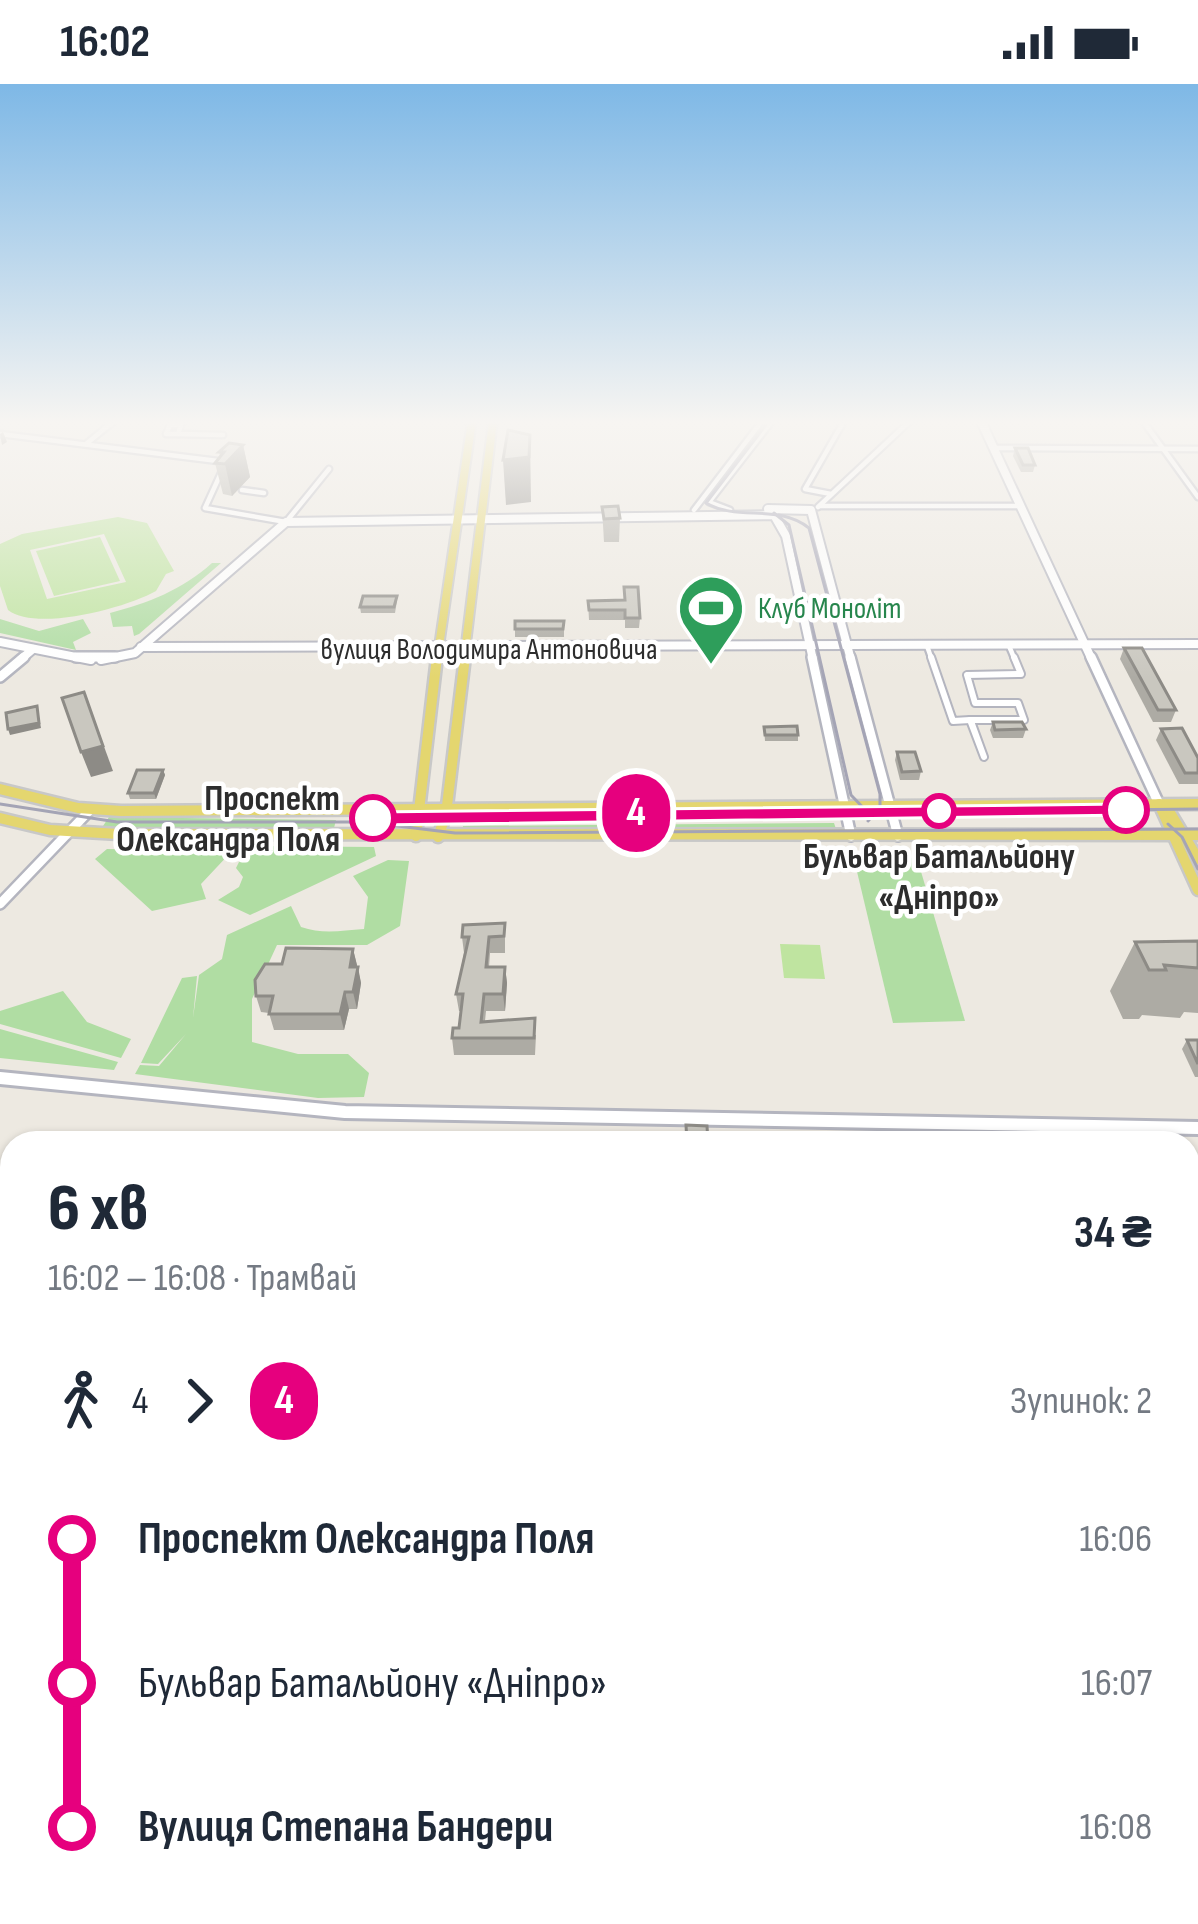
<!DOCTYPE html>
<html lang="uk">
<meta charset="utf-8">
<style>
body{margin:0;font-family:"Sofia Sans Condensed",sans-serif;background:#f2f2f3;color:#1f2937;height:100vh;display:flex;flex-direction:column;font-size:45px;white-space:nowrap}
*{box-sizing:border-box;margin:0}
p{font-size:39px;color:#747a83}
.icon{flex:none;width:66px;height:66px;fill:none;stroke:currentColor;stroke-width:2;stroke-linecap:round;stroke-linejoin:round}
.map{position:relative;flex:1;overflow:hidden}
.drawer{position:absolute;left:0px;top:1047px;width:1200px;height:795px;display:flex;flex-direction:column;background:#fff;border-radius:36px 36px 0 0;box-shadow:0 3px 9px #0004}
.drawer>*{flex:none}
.badge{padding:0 24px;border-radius:39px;font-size:42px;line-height:78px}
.map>.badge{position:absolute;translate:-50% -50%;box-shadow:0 0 0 6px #fff}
.legs{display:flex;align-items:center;gap:18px;height:132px;padding:0 48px;font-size:39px}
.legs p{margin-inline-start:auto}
.overview{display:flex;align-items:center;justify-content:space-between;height:204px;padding:0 48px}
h1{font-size:66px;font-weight:800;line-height:90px}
ul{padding:0 48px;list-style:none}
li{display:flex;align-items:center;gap:42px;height:144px;font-size:45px}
li i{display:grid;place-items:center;width:18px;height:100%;margin:0 15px;background:currentColor}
li i::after{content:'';width:30px;height:30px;margin:-15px;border:9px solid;border-radius:50%;background:#fff}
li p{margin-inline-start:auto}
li:first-child i{background:linear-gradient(#0000 50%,currentColor 0)}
li:last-child i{background:linear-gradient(currentColor 50%,#0000 0)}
.status{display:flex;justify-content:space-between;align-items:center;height:84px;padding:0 60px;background:#fff;direction:ltr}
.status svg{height:33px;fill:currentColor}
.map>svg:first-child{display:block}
</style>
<div class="status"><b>16:02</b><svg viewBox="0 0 49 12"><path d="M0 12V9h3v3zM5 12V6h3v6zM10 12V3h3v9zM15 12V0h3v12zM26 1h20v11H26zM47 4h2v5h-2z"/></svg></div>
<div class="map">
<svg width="1198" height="1840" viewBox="0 0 1198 1840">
<rect width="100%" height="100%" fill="#ede9e1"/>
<!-- green -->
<g fill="#b0dda3">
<path d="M212 479H221L139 550 134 552 132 542 113 543 110 529C148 519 182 506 212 479Z"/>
<path d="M0 535 39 547 83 535 91 549 73 558 76 566 0 549Z"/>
<path d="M832 730 833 735 464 736V731Z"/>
<path d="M109 733 336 736 334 744H343L101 745Z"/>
<path d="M834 739 836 745 463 747V742Z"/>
<path d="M247 762 374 763 376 772 250 831 218 816 239 803 243 793 236 784Z"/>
<path d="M107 765 232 767 201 800 206 815 152 827 95 775Z"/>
<path d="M917 774 965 937 893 939 854 775Z"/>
<path d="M388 776 409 777 400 842 367 861H277L252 915V958L298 970H348L369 989 364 1013 318 1014 135 990 140 981 159 982 186 950 158 980 141 979 182 894 197 892 193 934 199 891 222 875 227 851 291 822 301 843C321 850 340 847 364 845L368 813 353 792Z"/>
<path d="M63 907 87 938 131 955 121 974 0 940V927Z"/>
<path d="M0 945 118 978 114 986 0 974Z"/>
<path d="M0 1123 12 1124V1647L5 1644 0 1653Z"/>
<path d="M1188 1190 1198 1192V1809L1188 1814Z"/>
<path d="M177 1830H1155L1135 1840H198Z"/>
</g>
<!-- pitch -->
<g fill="#bfe4a0" fill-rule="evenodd">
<path d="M118 433 147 439 174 487 166 490 156 507C126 524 36 548 8 526L0 502V460L22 450ZM104 450 126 498 47 515 30 466Z"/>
<path d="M100 453 120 497 54 512 36 467Z"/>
<path d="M780 860 820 861 825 895 784 894Z"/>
</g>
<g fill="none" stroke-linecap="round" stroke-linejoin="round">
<!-- street-far1 casing -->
<g stroke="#b4b5bf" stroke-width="9">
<g id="street-far1">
<path d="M1143 337 1198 413"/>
<path d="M170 341H181L178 350H166Z"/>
<path d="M0 350 226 378 205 424 286 438 329 385"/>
<path d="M178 350 223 351"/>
<path d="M86 360 114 337"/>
<path d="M993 364 1198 365"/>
<path d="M242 406 264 409"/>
<path d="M831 410 805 405 844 337"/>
<path d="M820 422H1020"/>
<path d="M818 423 910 337"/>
<path d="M694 426 762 337"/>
<path d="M730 426 709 418 772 337"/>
<path d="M927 562 932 576"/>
<path d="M1009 562 1015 576"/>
</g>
</g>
<!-- street casing -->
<g stroke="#b4b5bf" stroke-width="10">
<g id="street">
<path d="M931 573 953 637 970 636"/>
<path d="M972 640 984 673 970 636H1024L1018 619H975L967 591 1021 590 1014 573"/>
</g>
</g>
<!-- secondary-far2 casing -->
<g stroke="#b4b5bf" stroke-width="12">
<g id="secondary-far2">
<path d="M981 337 1092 576"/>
<path d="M768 425 811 426 851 576"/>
<path d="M0 558 91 576"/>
<path d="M141 563 1198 560"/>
<path d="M20 576 33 565"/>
<path d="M101 576 135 569 286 438 774 431 786 452 813 576"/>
</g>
</g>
<!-- secondary-far1 casing -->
<g stroke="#b4b5bf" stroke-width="14">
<g id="secondary-far1">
<path d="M76 573H115"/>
<path d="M812 573 851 752"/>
<path d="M850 573 898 752"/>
<path d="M1091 573 1159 720"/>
<path d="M0 593 24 573"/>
<path d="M0 820 90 726"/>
</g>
</g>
<!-- secondary casing -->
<g stroke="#b4b5bf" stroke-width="18">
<path id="secondary" d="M0 994 345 1028 1198 1044"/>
</g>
<!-- primary-far2 casing -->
<g stroke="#c8c8c8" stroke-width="12">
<g id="primary-far2">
<path d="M437 576 472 337"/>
<path d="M464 576 493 337"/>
</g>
</g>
<!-- primary-far1 casing -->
<g stroke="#c8c8c8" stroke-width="15">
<g id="primary-far1">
<path d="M0 705 78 724 121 727 1198 720"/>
<path d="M1159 720 1198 806"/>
<path d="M1166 722 1198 775"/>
<path d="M0 734 50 746 119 750 1198 751"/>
<path d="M416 752 437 573"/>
<path d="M438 753 446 730 465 573"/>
</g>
</g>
<!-- primary casing -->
<g stroke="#c8c8c8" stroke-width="24">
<g id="primary">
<path d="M0 1801 12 1810"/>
<path d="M64 1830 93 1840"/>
</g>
</g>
<!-- street-far1 -->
<use href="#street-far1" stroke="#fff" stroke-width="4.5"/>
<!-- street -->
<use href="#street" stroke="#fff" stroke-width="6"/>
<!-- secondary-far2 -->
<use href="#secondary-far2" stroke="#fff" stroke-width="8"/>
<!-- secondary-far1 -->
<use href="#secondary-far1" stroke="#fff" stroke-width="9"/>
<!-- secondary -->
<use href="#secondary" stroke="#fff" stroke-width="12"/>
<!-- primary-far2 -->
<use href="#primary-far2" stroke="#e4d66f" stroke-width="8"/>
<!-- primary-far1 -->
<use href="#primary-far1" stroke="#e4d66f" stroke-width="10"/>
<!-- primary -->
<use href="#primary" stroke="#e4d66f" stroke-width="18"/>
<!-- tram-far1 -->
<g stroke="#a4a4b5" stroke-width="3">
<path d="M769 337 706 419C739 438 777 419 809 444L880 710V724L868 737"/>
<path d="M774 429 789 441 851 711 873 734"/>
<path d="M0 720 117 738H365L455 749 1198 745"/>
<path d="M412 734 1198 725"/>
<path d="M1168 740 1182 753 1198 785"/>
</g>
<!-- tram -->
<path stroke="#a4a4b5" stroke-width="4.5" d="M0 1834 32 1840"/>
<!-- rail-far1 casing -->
<g stroke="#a4a4b5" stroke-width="6">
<path id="rail-far1" d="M1188 1249 1198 1250"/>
</g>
<!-- rail casing -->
<g stroke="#a4a4b5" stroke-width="9">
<g id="rail">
<path d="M1188 1769 1198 1763"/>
<path d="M679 1830 681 1840"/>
<path d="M1071 1840 1088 1830"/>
</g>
</g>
<!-- rail-far1 -->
<use href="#rail-far1" stroke="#fff" stroke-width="3" stroke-dasharray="6" stroke-linecap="butt"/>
<!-- rail -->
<use href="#rail" stroke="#fff" stroke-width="4.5" stroke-dasharray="14" stroke-linecap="butt"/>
</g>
<!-- wall -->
<g fill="#adaba4">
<path d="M243 361 250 393 232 412 223 410 215 379 220 372 219 368Z"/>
<path d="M1015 364 1035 381 1033 388H1021L1013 372Z"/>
<path d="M602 423 620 434 619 458H604Z"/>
<path d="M624 516 640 534 639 544H625V536H589L588 517Z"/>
<path d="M397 517 395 529H361L360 523Z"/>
<rect x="515" y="537" width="49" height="16"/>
<path d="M1124 564 1176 626 1171 638H1153L1120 575Z"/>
<path d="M993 638 1026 645 1023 654H993L990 646Z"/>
<path d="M764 643 798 651V657H765Z"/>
<path d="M1161 645 1198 674V700H1179L1156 656Z"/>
<path d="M897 668 921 687 919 696H900L895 676Z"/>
<path d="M163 686 165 691 156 715H130L128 709Z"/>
<path d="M505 839V869H490L489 883H505L507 899 505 927H486L485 937 536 951 535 971H454L452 954 459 944 461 927H459L456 910 464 869 462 853Z"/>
<path d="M1198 857V929L1184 928 1180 934 1142 931 1139 935H1123L1110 907 1135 858Z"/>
<path d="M353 865 361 899 357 925H349L344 946H274L269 929 261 928 256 912 282 880Z"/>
<path d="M1187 956H1198V993H1195L1182 965Z"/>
</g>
<!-- shaded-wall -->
<g fill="#8d8b86">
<path d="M3 348 7 358 2 361 0 350Z"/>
<path d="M530 351 531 418 506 421 503 376Z"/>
<path d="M243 361 250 393 232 412 225 380Z"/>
<path d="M84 608 113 687 91 693 81 668Z"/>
<path d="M37 622 41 644 10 651 8 645Z"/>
<path d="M163 686 165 691 156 715 154 709Z"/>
<path d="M353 865 357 881 354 899 350 883Z"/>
<path d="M358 883 361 899 357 925 353 908Z"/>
<path d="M505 883 507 899 505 927 503 910Z"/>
<path d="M345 908 349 925 344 946 340 930Z"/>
</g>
<!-- building -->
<g fill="#c9c7bf" stroke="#8d8b86" stroke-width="3">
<path d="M508 346 530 351 529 373 503 376Z"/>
<path d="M229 359 243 361 225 380 215 379 224 368H219Z"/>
<path d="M1015 364H1028L1035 381H1023Z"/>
<path d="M618 422 620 434 604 435 602 423Z"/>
<path d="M624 503H638L640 534H625V526H589L588 517 625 516Z"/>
<path d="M363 512H397L394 523H360Z"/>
<path d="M515 537H564L563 545H515Z"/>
<path d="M1124 564H1142L1176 626H1158Z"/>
<path d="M84 608 103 662 81 668 62 614Z"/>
<path d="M37 622 39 639 8 645 6 629Z"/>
<path d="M993 638H1022L1026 645 995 646Z"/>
<path d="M797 642 798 651H765L764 643Z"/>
<path d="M1182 644 1198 674V689H1185L1161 645Z"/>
<path d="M897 668H915L921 687 902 688Z"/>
<path d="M137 686H163L154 709H128Z"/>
<path d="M505 839 504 852 489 853 486 883H505L503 910H484L481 938 535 934 534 954H452L453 944H459L463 910H456L469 853H462L463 841Z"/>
<path d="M1198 857V884L1164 881 1166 886H1149L1135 858Z"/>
<path d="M286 864 353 865 350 883H358L353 908H345L340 930H269L273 912H256L255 896 265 880H282Z"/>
<path d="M1187 956H1198V980Z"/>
<path d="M686 1041 707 1042 708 1059H687Z"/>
<path d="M3 1645 12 1649V1666L10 1669 6 1667 0 1679V1651Z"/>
</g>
<!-- sky -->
<linearGradient id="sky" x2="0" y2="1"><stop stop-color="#7eb8e6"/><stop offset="0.57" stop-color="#f7f5f2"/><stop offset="1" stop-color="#f7f5f2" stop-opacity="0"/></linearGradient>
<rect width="1198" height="594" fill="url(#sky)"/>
<!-- line-1 -->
<path fill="#e6007e" stroke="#fff" stroke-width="3" d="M1126 720 1136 726 1133 731 373 741 363 734 373 728Z"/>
<!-- icons -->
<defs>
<g id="stadium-pin" transform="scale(3.45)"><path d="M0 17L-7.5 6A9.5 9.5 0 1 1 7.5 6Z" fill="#2e9e5b" stroke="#fff"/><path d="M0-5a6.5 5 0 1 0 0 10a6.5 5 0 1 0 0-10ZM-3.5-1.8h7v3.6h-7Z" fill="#fff"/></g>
</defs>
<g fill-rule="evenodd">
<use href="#stadium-pin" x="711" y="524"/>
</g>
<!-- markers -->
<g fill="#fff" stroke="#e6007e" stroke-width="6">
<circle cx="1126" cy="726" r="21"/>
<circle cx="939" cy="727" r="15"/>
<circle cx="373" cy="734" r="21"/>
</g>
<g text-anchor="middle" stroke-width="9" stroke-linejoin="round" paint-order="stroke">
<!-- far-leisure labels -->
<g font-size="30" fill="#27864d" stroke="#fff" text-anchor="start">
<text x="758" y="534">Клуб Моноліт</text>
</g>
<!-- far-street labels -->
<g font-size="30" fill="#2d2d2d" stroke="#fff">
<text x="489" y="575">вулиця Володимира Антоновича</text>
</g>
<!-- stop labels -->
<g font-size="36" font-weight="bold" fill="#2d2d2d" stroke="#fff" text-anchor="end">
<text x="340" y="726">Проспект<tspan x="340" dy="41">Олександра Поля</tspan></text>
<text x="939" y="784" text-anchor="middle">Бульвар Батальйону<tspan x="939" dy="41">«Дніпро»</tspan></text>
</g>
</g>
</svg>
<b class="badge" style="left:636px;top:729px;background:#e6007e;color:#fff">4</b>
<section class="drawer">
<div class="overview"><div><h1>6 хв</h1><p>16:02 – 16:08 · Трамвай</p></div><b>34 ₴</b></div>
<div class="legs"><svg class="icon" aria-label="walk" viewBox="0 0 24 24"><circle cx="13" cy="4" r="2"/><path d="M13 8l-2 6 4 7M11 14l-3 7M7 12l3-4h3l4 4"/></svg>4<svg class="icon" aria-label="forward" viewBox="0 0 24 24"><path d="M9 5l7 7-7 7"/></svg><b class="badge" style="background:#e6007e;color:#fff">4</b><p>Зупинок: 2</p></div>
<ul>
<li><i style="color:#e6007e"></i><b>Проспект Олександра Поля</b><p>16:06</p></li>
<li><i style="color:#e6007e"></i><span>Бульвар Батальйону «Дніпро»</span><p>16:07</p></li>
<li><i style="color:#e6007e"></i><b>Вулиця Степана Бандери</b><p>16:08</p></li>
</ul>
</section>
</div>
